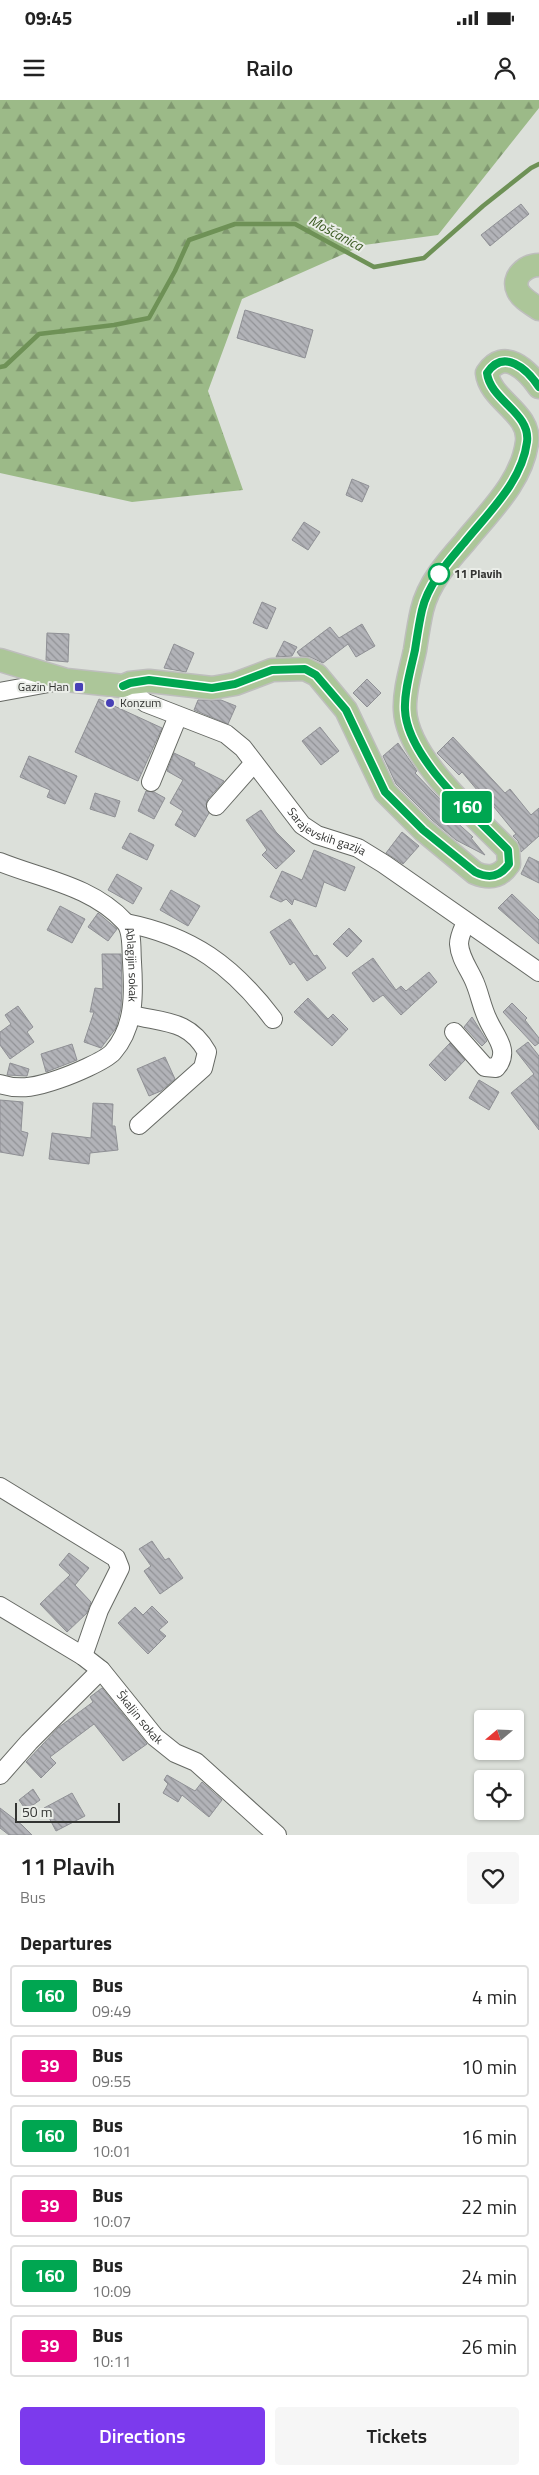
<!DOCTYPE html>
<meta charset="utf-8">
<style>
body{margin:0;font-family:"Titillium Web",sans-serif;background:#f6f6f6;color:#222;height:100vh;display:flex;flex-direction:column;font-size:19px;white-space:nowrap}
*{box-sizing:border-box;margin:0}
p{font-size:16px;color:#767676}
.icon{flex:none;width:28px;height:28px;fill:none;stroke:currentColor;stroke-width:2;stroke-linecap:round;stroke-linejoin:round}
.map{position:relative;height:1735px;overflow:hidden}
.panel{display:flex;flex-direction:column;background:#fff;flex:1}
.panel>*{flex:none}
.badge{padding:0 10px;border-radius:4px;font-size:18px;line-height:32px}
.needle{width:32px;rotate:251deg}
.buttons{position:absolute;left:474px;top:1610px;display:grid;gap:10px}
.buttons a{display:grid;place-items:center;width:50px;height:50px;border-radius:5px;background:#fff;box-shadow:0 1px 4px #0004;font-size:25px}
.scale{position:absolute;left:15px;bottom:12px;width:105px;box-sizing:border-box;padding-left:5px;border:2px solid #333432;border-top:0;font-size:14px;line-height:18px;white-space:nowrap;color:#333432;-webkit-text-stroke:4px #eaede8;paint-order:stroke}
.map>.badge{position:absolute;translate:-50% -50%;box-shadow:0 0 0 2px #fff}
h2{padding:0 20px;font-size:19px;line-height:45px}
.round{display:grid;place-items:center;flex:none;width:52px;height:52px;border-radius:5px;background:#f6f6f6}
.head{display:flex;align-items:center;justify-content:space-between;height:85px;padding:0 20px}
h1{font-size:24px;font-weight:600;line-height:38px}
.action{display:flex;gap:10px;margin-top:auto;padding:10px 20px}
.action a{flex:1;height:58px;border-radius:5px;background:#7c3aed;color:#fff;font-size:20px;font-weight:600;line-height:58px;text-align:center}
.action a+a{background:#f6f6f6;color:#222}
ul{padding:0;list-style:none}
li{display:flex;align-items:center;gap:15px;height:62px;margin:0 10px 8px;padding:0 10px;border:2px solid #e0e0e0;border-radius:5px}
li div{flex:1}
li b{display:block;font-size:19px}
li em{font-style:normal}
li .badge{min-width:55px;font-weight:700;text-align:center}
.status{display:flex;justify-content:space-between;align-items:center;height:35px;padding:0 25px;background:#fff;direction:ltr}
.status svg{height:14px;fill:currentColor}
header{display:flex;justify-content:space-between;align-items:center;height:65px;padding:0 20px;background:#fff;font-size:22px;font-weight:600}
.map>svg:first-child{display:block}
</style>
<div class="status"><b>09:45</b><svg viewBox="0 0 49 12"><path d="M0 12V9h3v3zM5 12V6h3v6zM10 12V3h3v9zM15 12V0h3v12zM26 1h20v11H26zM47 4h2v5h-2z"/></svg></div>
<header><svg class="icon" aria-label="menu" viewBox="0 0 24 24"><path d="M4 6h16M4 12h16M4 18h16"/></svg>Railo<svg class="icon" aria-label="person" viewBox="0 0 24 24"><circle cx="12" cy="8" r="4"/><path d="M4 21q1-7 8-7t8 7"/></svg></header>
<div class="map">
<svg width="539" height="1735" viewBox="0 0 539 1735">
<defs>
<pattern id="forest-firs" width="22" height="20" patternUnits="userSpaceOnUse" patternTransform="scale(1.25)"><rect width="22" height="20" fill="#9cba88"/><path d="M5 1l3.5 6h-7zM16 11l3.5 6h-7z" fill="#809870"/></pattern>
<pattern id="building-back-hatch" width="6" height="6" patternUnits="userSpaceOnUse" patternTransform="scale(1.25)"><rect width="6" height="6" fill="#b2b3b8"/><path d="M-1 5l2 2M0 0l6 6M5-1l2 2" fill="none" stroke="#919296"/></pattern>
</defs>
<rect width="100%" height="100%" fill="#dce0da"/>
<!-- forest -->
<path fill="url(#forest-firs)" d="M0 0H539V8L438 135 364 145 242 199 208 291 243 390 132 402 0 373Z"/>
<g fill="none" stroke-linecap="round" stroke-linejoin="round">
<!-- stream -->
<path stroke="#6e9156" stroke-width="4.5" d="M0 267 5 266 39 234 114 225 149 218 175 171 189 140 235 124H295L374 167 424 158 483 106 531 68 539 64"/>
</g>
<!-- building -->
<g fill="url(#building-back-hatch)" stroke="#8f9095">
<path d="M521 104 529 114 490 146 481 135Z"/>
<path d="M245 210 313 230 305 258 237 238Z"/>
<path d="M352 379 369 386 362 402 346 395Z"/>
<path d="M304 422 320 432 308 450 292 440Z"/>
<path d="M262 502 276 508 267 529 253 523Z"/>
<path d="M362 524 375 546 356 557 348 544 323 563 310 557 300 556 297 552 330 527 339 538Z"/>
<path d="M47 533 69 534 68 562 46 560Z"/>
<path d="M284 541 297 547 292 556 276 557Z"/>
<path d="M174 544 194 553 186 572 164 568Z"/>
<path d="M367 579 381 593 367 607 353 593Z"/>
<path d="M99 599 162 628 138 681 75 652Z"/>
<path d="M198 600H221L236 606 228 624 194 610Z"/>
<path d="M320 627 339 651 321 665 302 641Z"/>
<path d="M453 637 505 693 510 689 531 715 539 708V736L521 752 518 741 513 736 516 734 485 696 483 697 462 672 459 675 437 653Z"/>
<path d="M398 643 417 671 415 673 455 715 452 718 473 737 471 738 485 755 456 740 432 720 396 684 383 656Z"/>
<path d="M174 653 195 663 194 666 224 681 208 699 206 704 209 713 195 737 175 725 183 711 170 703 183 680 167 671Z"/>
<path d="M29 656 77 676 65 704 47 697 50 690 20 677Z"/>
<path d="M146 691 154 692 165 698 154 719 138 711Z"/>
<path d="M95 693 120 701 115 717 90 709Z"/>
<path d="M261 710 276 732 295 751 276 769 262 755 267 750 246 720Z"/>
<path d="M402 732 419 746 403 764 386 753Z"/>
<path d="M130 733 154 745 147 760 122 748Z"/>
<path d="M314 750 355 767 345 791 324 782 316 807 294 799 292 805 286 799 281 802 270 797 282 771 302 780Z"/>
<path d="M529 757 539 762V783L521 774Z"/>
<path d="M117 774 142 788 133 804 108 790Z"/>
<path d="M171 790 200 806 188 826 160 810Z"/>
<path d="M512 794 539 820V844L498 808Z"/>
<path d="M60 806 85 819 72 843 47 830Z"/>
<path d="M98 813 117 829 108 841 88 827Z"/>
<path d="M290 819 314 856 317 855 326 868 307 881 294 862 290 865 270 832Z"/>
<path d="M349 828 362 841 347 857 333 844Z"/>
<path d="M102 854H121L122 886 121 908 116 928 101 948 84 942 94 912H90L95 888 103 889Z"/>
<path d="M373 858 396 890 401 886 406 891 429 872 437 882 401 915 383 895 373 902 352 873Z"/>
<path d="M308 898 328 919 333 914 348 929 332 946 294 912Z"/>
<path d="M512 903 527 918 525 920 539 938V943L535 946 503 912Z"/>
<path d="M18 906 33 927 27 932 34 942 10 959 0 945V932L11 924 5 915Z"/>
<path d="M472 917 487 941 482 946 464 927Z"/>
<path d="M528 942 539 956V1030L511 993 534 974 516 951Z"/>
<path d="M450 943 465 960 445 981 429 965Z"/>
<path d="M72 944 77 960 46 972 41 954Z"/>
<path d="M165 957 175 979 161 991 149 996 137 969Z"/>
<path d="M10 963 29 969 27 976 7 975Z"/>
<path d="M479 980 499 992 489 1010 469 998Z"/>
<path d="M0 1000 23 1002 21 1031 28 1033 23 1056 0 1052Z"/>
<path d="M93 1003 113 1004 112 1026H115L118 1050 90 1053 89 1064 49 1059 52 1033 91 1038Z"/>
<path d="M152 1441 165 1460 169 1458 183 1478 160 1494 144 1471 151 1466 139 1449Z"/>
<path d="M69 1453 89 1468 75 1485 91 1502 87 1513 67 1532 40 1504 70 1475 59 1465Z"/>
<path d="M152 1506 168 1522 159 1530 166 1536 148 1554 118 1523 135 1507 143 1515Z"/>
<path d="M102 1588 147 1644 123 1661 94 1624 50 1657 56 1663 41 1678 26 1662 59 1627 93 1602 90 1597Z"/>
<path d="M167 1675 195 1691 202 1682 222 1700 209 1717 182 1695 178 1702 163 1693 168 1684 164 1680Z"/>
<path d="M33 1689 40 1700 26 1710 19 1700Z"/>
<path d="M72 1693 85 1716 56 1731 44 1708Z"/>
<path d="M0 1708 22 1725 32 1735H9L0 1728Z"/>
</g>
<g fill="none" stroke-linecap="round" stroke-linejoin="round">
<!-- minor casing -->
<g stroke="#666964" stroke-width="20">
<g id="minor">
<path id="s1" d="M123 586 146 603 226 634 243 648 302 725 317 735 358 748 384 764 539 872"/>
<path d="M0 592 65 580"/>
<path d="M151 682 178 616"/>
<path d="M216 706 254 663"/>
<path id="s2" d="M0 762C42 779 92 786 125 822 133 831 131 850 132 862 134 893 135 927 113 952 105 961 71 975 59 979 39 986 21 991 0 984"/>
<path d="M126 823C192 836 233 866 273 919"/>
<path d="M132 915C165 923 189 920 207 952L203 968 139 1025"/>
<path d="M454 932 485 967 496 968C511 951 495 936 488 920 482 908 480 895 475 883 470 870 460 859 459 844 459 836 463 829 466 822"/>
<path d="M0 1387 116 1458 120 1468 99 1510 83 1556"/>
<path id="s3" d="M0 1506 83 1556 101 1570 155 1637 175 1653 196 1662 277 1735"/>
<path d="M0 1675 29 1642 101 1570"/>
</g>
</g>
<!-- major casing -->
<g stroke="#bebebd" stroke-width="25">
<g id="major">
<path d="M539 165C526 165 511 177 518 191 522 199 532 204 539 209"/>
<path d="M0 560 66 580 123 586 130 583 149 581 212 588 235 584 272 570 305 569 317 575 346 610 385 692 423 730 475 773C489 779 500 777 509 764L508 750C475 716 407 658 405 610 404 591 411 569 415 550 417 537 419 523 422 510 428 484 447 462 464 443 488 413 522 382 527 342 531 313 490 300 487 273 504 247 527 270 539 287"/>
</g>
</g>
<!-- minor -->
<use href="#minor" stroke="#fff" stroke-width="18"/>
<!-- major -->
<use href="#major" stroke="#acc699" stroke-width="22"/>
</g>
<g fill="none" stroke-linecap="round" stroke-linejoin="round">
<!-- line casing -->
<g stroke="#fff" stroke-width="11">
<path id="line" d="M123 586 130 583 149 580 212 588 235 584 272 570 305 569 316 575 346 610 385 692 423 730 475 772C489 779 500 777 509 764L508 750C475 716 407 658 405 610 404 591 411 569 415 550 417 537 419 523 422 510 428 484 448 462 464 443 488 413 522 382 527 342 531 313 490 300 487 273 504 248 527 269 539 287"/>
</g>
<!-- line -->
<use href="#line" stroke="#00a651" stroke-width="8"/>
</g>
<!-- markers -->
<circle fill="#fff" stroke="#00a651" stroke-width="2.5" cx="439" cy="474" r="10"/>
<g fill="#4740b6" stroke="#eaede8" stroke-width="2">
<rect x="74" y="582" width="10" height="10" rx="2.5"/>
<circle cx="110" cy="603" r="5"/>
</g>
<g text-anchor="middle" stroke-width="4" stroke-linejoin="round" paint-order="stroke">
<!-- stop labels -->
<g font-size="12" font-weight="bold" fill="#333432" stroke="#eaede8" text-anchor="start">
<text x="454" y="478">11 Plavih</text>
</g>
<!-- poi labels -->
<g font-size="12" fill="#333432" stroke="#eaede8" text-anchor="end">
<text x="69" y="591">Gazin Han</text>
<text x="120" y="607" text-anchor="start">Konzum</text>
</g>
<!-- street labels -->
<g font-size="12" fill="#333432" stroke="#eaede8">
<text dy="4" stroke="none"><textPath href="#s1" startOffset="258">Sarajevskih gazija</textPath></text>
<text dy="4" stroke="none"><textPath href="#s2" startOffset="184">Ablagijin sokak</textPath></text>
<text dy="4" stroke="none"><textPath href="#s3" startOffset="181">Škaljin sokak</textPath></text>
</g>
<!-- water labels -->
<g font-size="14" font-style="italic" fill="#38581f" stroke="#eaede8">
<text transform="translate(336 133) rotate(28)" y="5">Mošćanica</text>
</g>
</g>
</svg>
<div class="buttons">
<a><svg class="needle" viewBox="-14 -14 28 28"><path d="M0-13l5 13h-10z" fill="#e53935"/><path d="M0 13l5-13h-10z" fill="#767676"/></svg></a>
<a><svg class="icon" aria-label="locate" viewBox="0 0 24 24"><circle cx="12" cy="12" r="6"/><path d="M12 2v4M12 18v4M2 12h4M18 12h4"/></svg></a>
</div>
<div class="scale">50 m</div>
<b class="badge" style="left:467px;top:707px;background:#00a651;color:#fff">160</b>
</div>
<section class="panel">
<div class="head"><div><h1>11 Plavih</h1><p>Bus</p></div><a class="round"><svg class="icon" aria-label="heart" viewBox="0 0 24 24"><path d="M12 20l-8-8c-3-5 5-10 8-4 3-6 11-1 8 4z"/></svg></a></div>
<h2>Departures</h2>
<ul>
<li><span class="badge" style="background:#00a651;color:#fff">160</span><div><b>Bus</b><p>09:49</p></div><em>4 min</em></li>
<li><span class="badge" style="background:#e6007e;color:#fff">39</span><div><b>Bus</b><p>09:55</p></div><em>10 min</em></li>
<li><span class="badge" style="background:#00a651;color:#fff">160</span><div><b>Bus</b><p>10:01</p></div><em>16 min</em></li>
<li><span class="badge" style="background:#e6007e;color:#fff">39</span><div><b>Bus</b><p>10:07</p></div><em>22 min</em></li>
<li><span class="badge" style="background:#00a651;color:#fff">160</span><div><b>Bus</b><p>10:09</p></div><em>24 min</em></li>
<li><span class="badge" style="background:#e6007e;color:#fff">39</span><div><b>Bus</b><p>10:11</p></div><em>26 min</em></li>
</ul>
<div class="action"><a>Directions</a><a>Tickets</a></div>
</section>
